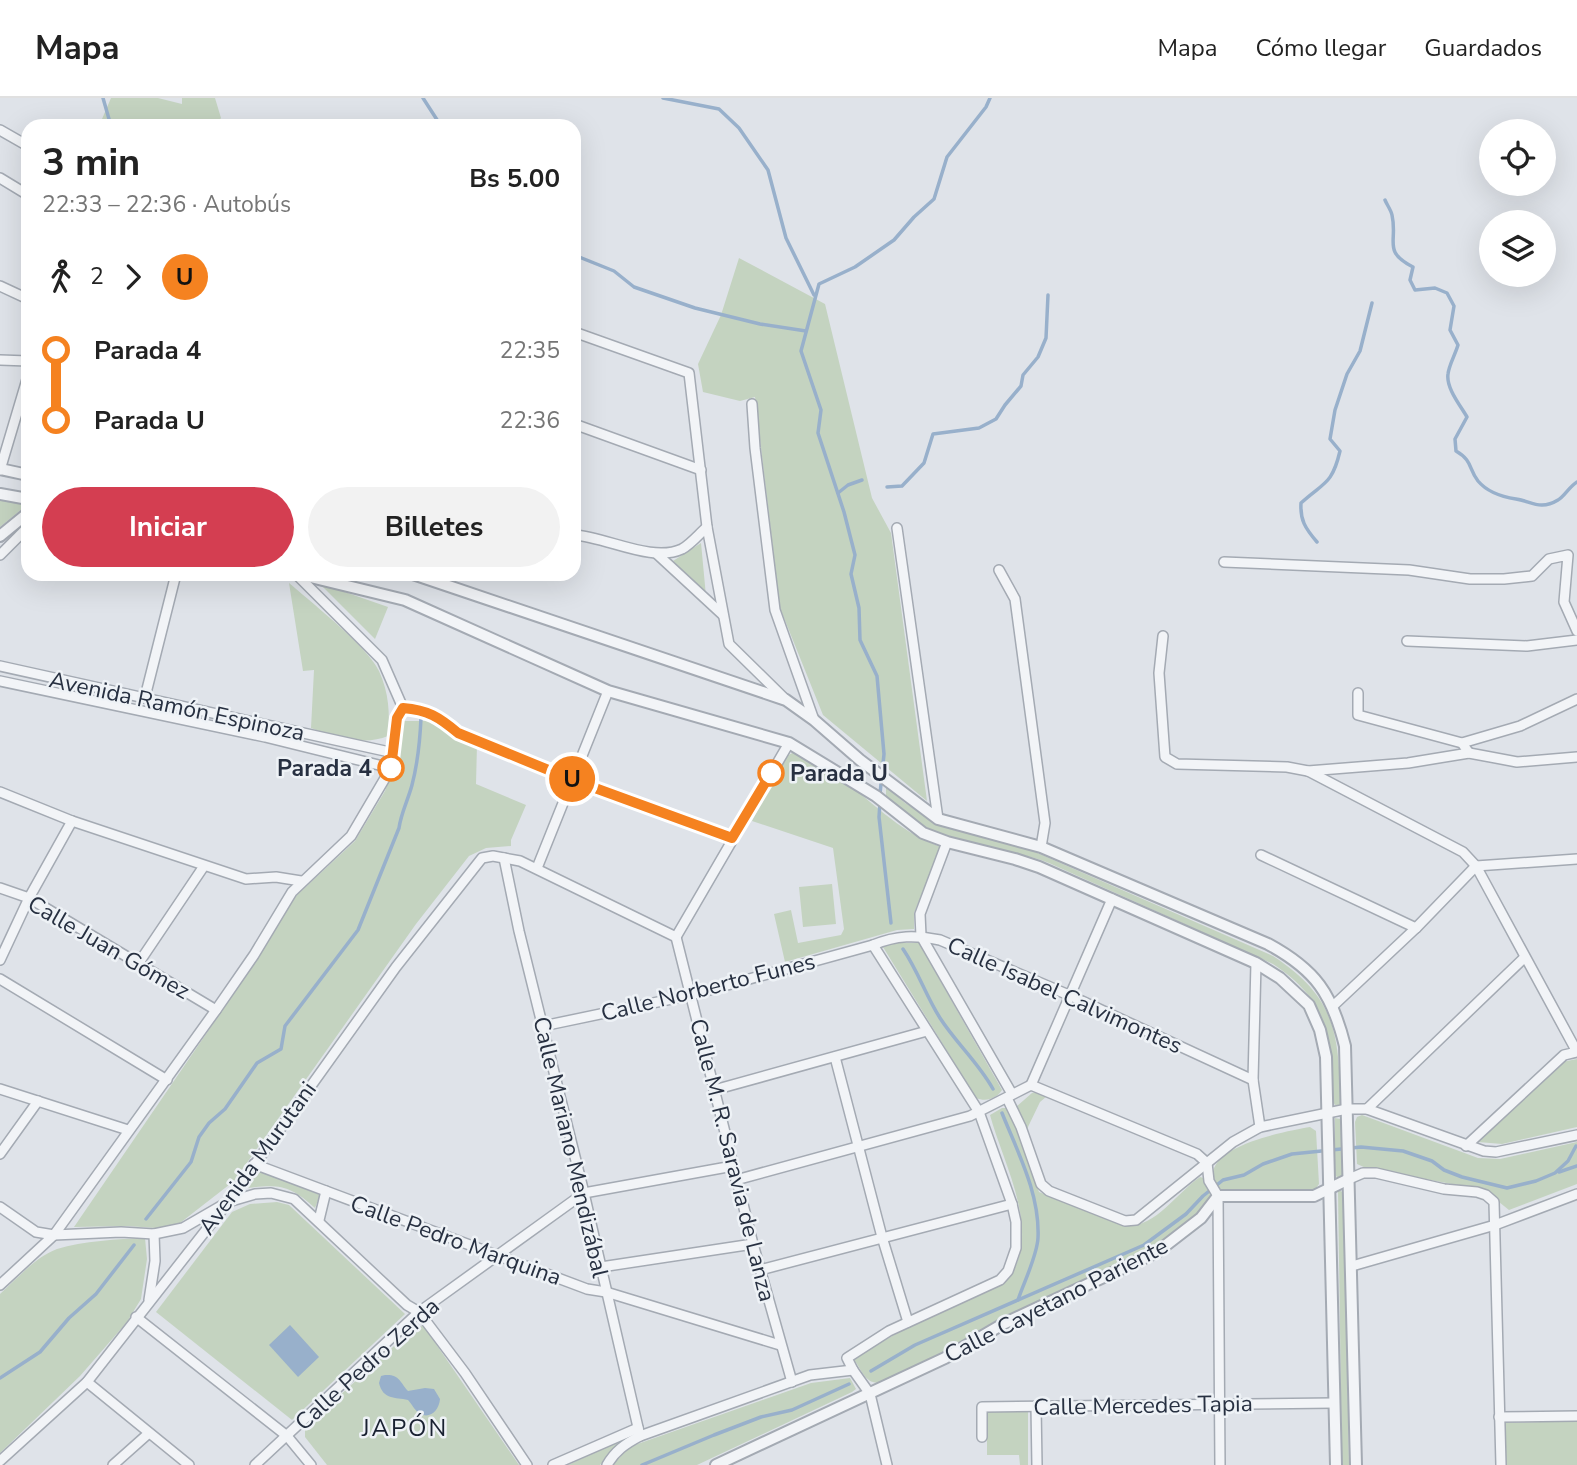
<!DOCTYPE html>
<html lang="es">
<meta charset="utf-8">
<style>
body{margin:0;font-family:"Nunito Sans",sans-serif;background:#f2f2f2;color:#222;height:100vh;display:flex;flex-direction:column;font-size:26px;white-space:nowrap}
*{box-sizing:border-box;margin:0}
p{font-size:23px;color:#767676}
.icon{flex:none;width:38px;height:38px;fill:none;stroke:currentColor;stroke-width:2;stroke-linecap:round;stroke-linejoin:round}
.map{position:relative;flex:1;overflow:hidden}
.details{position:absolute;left:21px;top:21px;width:560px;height:462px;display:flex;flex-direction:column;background:#fff;border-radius:21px;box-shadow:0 7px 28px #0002}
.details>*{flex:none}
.badge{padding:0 14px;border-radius:23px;font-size:24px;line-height:46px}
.controls{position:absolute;left:1479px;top:21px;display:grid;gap:14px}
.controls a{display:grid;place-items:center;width:77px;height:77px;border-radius:50%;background:#fff;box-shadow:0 7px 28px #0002;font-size:35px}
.map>.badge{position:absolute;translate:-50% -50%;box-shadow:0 0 0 4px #fff}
.legs{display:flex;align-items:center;gap:10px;height:77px;padding:0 21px;font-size:23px}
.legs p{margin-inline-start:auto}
.head{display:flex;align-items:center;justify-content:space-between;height:119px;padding:0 21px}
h1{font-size:38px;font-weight:700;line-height:52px}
.button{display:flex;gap:14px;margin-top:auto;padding:14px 21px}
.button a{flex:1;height:80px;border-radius:42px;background:#d43e51;color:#fff;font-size:28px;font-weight:700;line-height:80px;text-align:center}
.button a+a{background:#f2f2f2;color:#222}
ul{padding:0 21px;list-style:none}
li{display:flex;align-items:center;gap:24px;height:70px;font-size:26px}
li i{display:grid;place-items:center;width:10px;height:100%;margin:0 9px;background:currentColor}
li i::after{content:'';width:18px;height:18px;margin:-9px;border:5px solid;border-radius:50%;background:#fff}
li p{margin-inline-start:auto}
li:first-child i{background:linear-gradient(#0000 50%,currentColor 0)}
li:last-child i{background:linear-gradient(currentColor 50%,#0000 0)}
header{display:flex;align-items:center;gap:42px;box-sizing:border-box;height:98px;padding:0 35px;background:#fff;border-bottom:2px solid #e0e0e0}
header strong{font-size:33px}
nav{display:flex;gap:38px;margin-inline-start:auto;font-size:24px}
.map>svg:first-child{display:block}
</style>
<header>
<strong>Mapa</strong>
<nav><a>Mapa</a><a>Cómo llegar</a><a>Guardados</a></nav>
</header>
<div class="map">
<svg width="1577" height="1367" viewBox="0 0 1577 1367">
<rect width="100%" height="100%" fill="#dfe3e9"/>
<!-- green -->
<g fill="#c4d3c0">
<path d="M111 0H158L182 6V0H215L221 20 215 28H99Z"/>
<path d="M739 160 825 206 872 400 891 435 927 703 823 617 780 510 755 299 740 303 703 294 698 266 721 217Z"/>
<path d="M0 399 28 406 0 429Z"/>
<path d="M701 445 706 498 673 463Z"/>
<path d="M289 485C311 504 369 550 379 573 389 595 390 615 388 638 365 648 333 639 311 630L314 572 303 573Z"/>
<path d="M319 485 388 509 375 541Z"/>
<path d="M404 623H431L452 639 477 647 476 686 526 707 511 742V748L486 750 469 758 416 826 234 1083 180 1125 156 1130 127 1128 74 1129 230 901 296 798 355 743 385 693 398 658Z"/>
<path d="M794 654C807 661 821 667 833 675 870 700 896 733 941 749L914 815V831L897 832 785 864 774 816 791 812 798 845 841 837 844 831 833 750 752 723 785 659Z"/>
<path d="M886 689 905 705 939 726 1033 753 1273 858C1337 900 1338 936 1341 1006L1336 1008 1333 1004C1332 940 1330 904 1273 866L1049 765C1012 751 971 748 934 733 916 725 901 711 886 698Z"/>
<path d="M832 786 836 826 803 829 799 789Z"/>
<path d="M891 845H919L1002 992C996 1001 986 1004 976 1000L883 849Z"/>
<path d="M1577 961V1029L1502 1046 1478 1044 1562 964Z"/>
<path d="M1038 994 1047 998 1040 1004 1027 1031 1016 1009 1032 995Z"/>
<path d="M1002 1010H1006L1023 1043 1039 1094 1124 1128C1156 1130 1175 1096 1200 1079L1204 1080 1210 1094V1100L1196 1118 1159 1148 995 1223 953 1249 885 1283C867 1290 863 1274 853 1260L903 1232 1003 1186C1047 1142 1003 1066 990 1017Z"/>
<path d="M1362 1017 1478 1060 1500 1061 1577 1044V1086L1509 1112 1484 1092 1366 1070 1357 1066 1355 1024 1357 1019Z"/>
<path d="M1335 1020 1340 1021 1342 1024 1343 1077 1338 1080 1335 1077Z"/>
<path d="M1310 1029 1316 1033 1319 1086 1314 1093H1222C1219 1090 1213 1084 1213 1080 1208 1047 1288 1033 1310 1029Z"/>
<path d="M257 1072 320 1097 315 1110C290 1088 281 1086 248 1090L247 1087Z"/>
<path d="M1338 1093H1341L1344 1096 1349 1367H1342Z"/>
<path d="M277 1104 289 1107 405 1216 292 1322 156 1214 232 1114 250 1106Z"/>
<path d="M145 1140 147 1161 141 1201 127 1224 80 1278 0 1355V1196C17 1181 35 1159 57 1151 83 1143 118 1141 145 1140Z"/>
<path d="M422 1228 425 1230 519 1367H327L305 1339V1329L415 1229Z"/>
<path d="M850 1280 856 1291 852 1294 697 1367H613L629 1349 811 1285Z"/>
<path d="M1028 1313V1367H1020L1019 1357H987V1314Z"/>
<path d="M1577 1323V1367H1506L1505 1325Z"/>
<path d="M620 1343 600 1367H568Z"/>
</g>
<!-- water -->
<g fill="#98b0cb">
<path d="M290 1227 319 1259 298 1279 269 1247Z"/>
<path d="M385 1277C399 1276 400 1284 408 1293L425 1290 434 1291 440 1301C439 1312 431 1321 420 1316 415 1313 412 1306 408 1302 395 1299 383 1302 379 1285L381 1278Z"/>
</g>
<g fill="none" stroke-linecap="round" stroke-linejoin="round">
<!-- stream -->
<g stroke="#98b0cb" stroke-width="3.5">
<path d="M103 0 111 28"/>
<path d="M423 0 441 28"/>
<path d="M663 0 719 11 739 30 768 72 786 140 814 197"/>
<path d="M1385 102C1387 107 1391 112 1392 117 1398 144 1382 153 1413 169L1410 182 1415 192 1435 190 1447 195 1454 208 1450 232 1458 247C1455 257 1449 267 1448 276 1446 290 1460 307 1467 319L1455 341 1456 353C1473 363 1468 370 1478 383 1488 395 1503 399 1516 401 1531 403 1540 413 1558 402 1564 399 1569 389 1577 384"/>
<path d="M574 157 614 173 634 189 695 210 760 226 806 233"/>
<path d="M887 389 902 388 924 365 933 336 979 330 996 321 1005 307 1021 288 1023 277 1038 259 1046 240 1048 197"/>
<path d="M838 395 848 387 862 382"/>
<path d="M1317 444C1305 430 1300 422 1301 405 1324 384 1332 387 1340 353L1330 341 1335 312 1347 276 1360 253 1372 205"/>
<path d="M880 696 884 656 877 578 860 542 859 510 851 476 855 457 844 414 818 335 821 312 801 253 819 186 855 169 894 142 914 119 934 101 947 59 986 9 990 0"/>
<path d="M880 704 879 719 891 825"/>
<path d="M903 851C918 873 926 898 940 920 956 945 978 964 993 991"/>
<path d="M1002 1015C1018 1055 1040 1096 1038 1140 1037 1158 1024 1184 1018 1202"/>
<path d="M1559 1074 1577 1068"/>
<path d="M146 1121 191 1064 199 1039 209 1025 225 1011 257 965 281 951 285 928 358 832 399 730C401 715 408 702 412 687 418 664 420 643 421 620"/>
<path d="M871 1273 915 1247 1144 1147 1186 1116 1203 1098 1223 1082 1244 1077 1263 1066 1292 1056 1361 1049 1403 1053 1432 1063 1444 1072 1462 1079 1507 1090 1536 1083 1555 1075 1568 1063 1576 1048"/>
<path d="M0 1280 40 1254 69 1220 96 1196 134 1147"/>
<path d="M642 1367 714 1337 761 1319 792 1312 849 1286"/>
</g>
<!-- minor casing -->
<g stroke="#a4aab3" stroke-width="12">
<g id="minor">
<path d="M0 32 28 48"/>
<path d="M0 80 28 97"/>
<path d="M0 188 28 201"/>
<path d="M574 234 689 275 707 429 729 546 785 601"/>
<path d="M0 262 28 263"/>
<path d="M752 306 755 350 775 512 814 622"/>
<path d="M574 326 701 372"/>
<path d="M0 372 28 278"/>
<path d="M897 430 938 721"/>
<path d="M574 437C607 439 652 465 682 451 691 446 699 436 707 429"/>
<path d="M657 456 723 517"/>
<path d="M0 457 28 429"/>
<path d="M1224 464 1409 472 1470 481H1504L1532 478 1549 461 1568 457 1564 504 1577 533"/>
<path d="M999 472 1015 501 1045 725 1041 749"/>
<path d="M296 476 382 562 403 610"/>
<path d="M1163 538 1159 575 1165 659 1177 666 1287 669 1308 673 1408 665 1469 655 1517 664 1577 659"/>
<path d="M1407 543 1527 548 1577 542"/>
<path d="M0 568 394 655"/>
<path d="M0 583 265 639 391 670"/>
<path d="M1358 595V617L1462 645 1469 655"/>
<path d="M145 599 176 476"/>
<path d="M1462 645 1520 628 1577 601"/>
<path d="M1308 673 1463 754 1476 768 1577 954 1564 957 1466 1048"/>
<path d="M0 694 72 723 246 781 276 779 301 783"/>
<path d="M947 744 920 816 921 838 1012 996"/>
<path d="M1261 757 1416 830"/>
<path d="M504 760 519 833 584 1095 640 1338"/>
<path d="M537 770 608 593"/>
<path d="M0 790 29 800 216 912"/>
<path d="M676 839 753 1146 792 1284"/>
<path d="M676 839 789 645"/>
<path d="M873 847 979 1014 1012 1106 1016 1124V1150L1008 1173 1000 1182 889 1233 847 1260 853 1272 870 1296 887 1367"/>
<path d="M0 862 29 800 72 723"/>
<path d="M1256 865 1253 982 1260 1029"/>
<path d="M138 866 204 768"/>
<path d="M0 881 167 982"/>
<path d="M1333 908 1416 830 1476 768 1577 761"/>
<path d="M543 928 691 897 873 847C897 837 915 837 940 842L1071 898 1253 982"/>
<path d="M835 959 882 1139 908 1224"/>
<path d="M1031 987 1112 801"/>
<path d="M0 991 128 1032"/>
<path d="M714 992 927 933"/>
<path d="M1007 1000 1021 1029 1041 1086 1049 1093 1125 1123 1136 1122 1233 1044 1260 1029 1347 1011H1367L1484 1053 1496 1054 1577 1037"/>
<path d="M1367 1011 1524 860"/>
<path d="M0 1056 38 1003"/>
<path d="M1207 1065 1209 1083 1218 1098 1220 1367"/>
<path d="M254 1066 587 1191 606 1194 780 1247"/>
<path d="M1349 1081 1363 1075H1376L1444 1091 1477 1094 1486 1097 1494 1104 1501 1367"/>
<path d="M736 1082 970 1018 1031 987 1197 1056 1207 1065"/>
<path d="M0 1109 36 1134 54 1137 121 1134 154 1136"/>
<path d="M319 1122 326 1093"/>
<path d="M1352 1168 1495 1127 1577 1096"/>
<path d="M601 1169 753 1146"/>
<path d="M760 1172 1012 1106"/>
<path d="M0 1187 54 1137 216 912 254 857 292 794 351 738 391 670 397 620 403 610C428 612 439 619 458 635L573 682 732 740"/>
<path d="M149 1202 155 1163 154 1136 183 1130 228 1104 255 1096 271 1095 294 1101 407 1207 419 1214 465 1275 527 1367"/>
<path d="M136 1219 287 1338 311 1367"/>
<path d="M87 1284 189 1367"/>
<path d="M1036 1308 1037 1367"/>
<path d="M1499 1319 1577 1318"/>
<path d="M982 1339V1309L1334 1305"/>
<path d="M0 1363 87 1284 228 1104 396 869 482 760 493 758 520 763 676 839"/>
<path d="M113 1367 149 1335"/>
<path d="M255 1367 419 1214 584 1095 733 1068"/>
<path d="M553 1367 638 1330"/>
<path d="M607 1367C615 1353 625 1346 640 1338L810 1277 853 1272"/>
</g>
</g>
<!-- tertiary casing -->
<g stroke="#a4aab3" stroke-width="14">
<g id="tertiary">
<path d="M0 371 28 377"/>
<path d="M0 396 28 401"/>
<path d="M0 438 28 415"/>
<path d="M298 476 405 502 608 593 789 645 876 698 923 735 947 744 1015 761 1039 769 1256 865 1280 880 1309 907 1320 932 1326 959 1336 1367"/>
<path d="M413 476 786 602 814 622 860 662 938 721 1041 749 1268 846C1316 872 1332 896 1345 948L1356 1367"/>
<path d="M716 1367 945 1260 1003 1226 1157 1154 1201 1120 1218 1098H1314L1349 1081"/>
</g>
</g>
<!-- minor -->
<use href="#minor" stroke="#f2f4f7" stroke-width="9"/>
<!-- tertiary -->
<use href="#tertiary" stroke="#f2f4f7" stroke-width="10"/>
</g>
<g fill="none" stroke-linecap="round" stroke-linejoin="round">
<!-- line-1 casing -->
<g stroke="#fff" stroke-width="16">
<path id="line-1" d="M391 670 397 620 403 610C428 612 439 619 458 635L573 682 732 740 771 675"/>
</g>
<!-- line-1 -->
<use href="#line-1" stroke="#f58220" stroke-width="10"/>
</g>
<!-- markers -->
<g fill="#fff" stroke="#f58220" stroke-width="3.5">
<circle cx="391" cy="670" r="12"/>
<circle cx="771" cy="675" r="12"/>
</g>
<g text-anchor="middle" stroke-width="5" stroke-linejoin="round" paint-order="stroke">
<!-- street labels -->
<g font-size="23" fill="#273041" stroke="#eef2f6">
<text transform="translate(177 608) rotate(12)" y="8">Avenida Ramón Espinoza</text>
<text transform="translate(109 849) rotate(30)" y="8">Calle Juan Gómez</text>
<text transform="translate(708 889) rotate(-14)" y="8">Calle Norberto Funes</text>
<text transform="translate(1065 897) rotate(24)" y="8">Calle Isabel Calvimontes</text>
<text transform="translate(571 1049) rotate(77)" y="8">Calle Mariano Mendizábal</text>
<text transform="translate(257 1060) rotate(-54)" y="8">Avenida Murutani</text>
<text transform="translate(733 1062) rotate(76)" y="8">Calle M. R. Saravia de Lanza</text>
<text transform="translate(456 1142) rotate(20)" y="8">Calle Pedro Marquina</text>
<text transform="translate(1056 1202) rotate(-27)" y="8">Calle Cayetano Pariente</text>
<text transform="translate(367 1266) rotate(-42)" y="8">Calle Pedro Zerda</text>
<text transform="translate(1143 1307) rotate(-1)" y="8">Calle Mercedes Tapia</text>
</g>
<!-- stop labels -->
<g font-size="23" font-weight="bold" fill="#273041" stroke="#eef2f6" text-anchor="end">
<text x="372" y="678">Parada 4</text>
<text x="790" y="683" text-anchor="start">Parada U</text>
</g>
<!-- neighbourhood labels -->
<g font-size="24" letter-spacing="2" fill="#192131" stroke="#eef2f6">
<text x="405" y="1338">JAPÓN</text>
</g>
</g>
</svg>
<div class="controls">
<a><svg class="icon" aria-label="locate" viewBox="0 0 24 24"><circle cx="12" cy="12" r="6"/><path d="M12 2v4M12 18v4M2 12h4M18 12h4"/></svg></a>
<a><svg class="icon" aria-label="layers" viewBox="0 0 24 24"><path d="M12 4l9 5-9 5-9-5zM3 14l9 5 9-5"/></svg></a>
</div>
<b class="badge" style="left:572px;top:681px;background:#f58220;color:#111">U</b>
<section class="details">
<div class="head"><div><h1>3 min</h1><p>22:33 – 22:36 · Autobús</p></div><b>Bs 5.00</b></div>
<div class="legs"><svg class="icon" aria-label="walk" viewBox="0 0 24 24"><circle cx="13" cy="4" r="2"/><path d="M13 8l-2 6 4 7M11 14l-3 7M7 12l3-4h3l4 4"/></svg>2<svg class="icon" aria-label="forward" viewBox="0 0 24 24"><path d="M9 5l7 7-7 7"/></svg><b class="badge" style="background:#f58220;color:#111">U</b></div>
<ul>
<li><i style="color:#f58220"></i><b>Parada 4</b><p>22:35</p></li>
<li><i style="color:#f58220"></i><b>Parada U</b><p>22:36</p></li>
</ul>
<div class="button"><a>Iniciar</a><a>Billetes</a></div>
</section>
</div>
